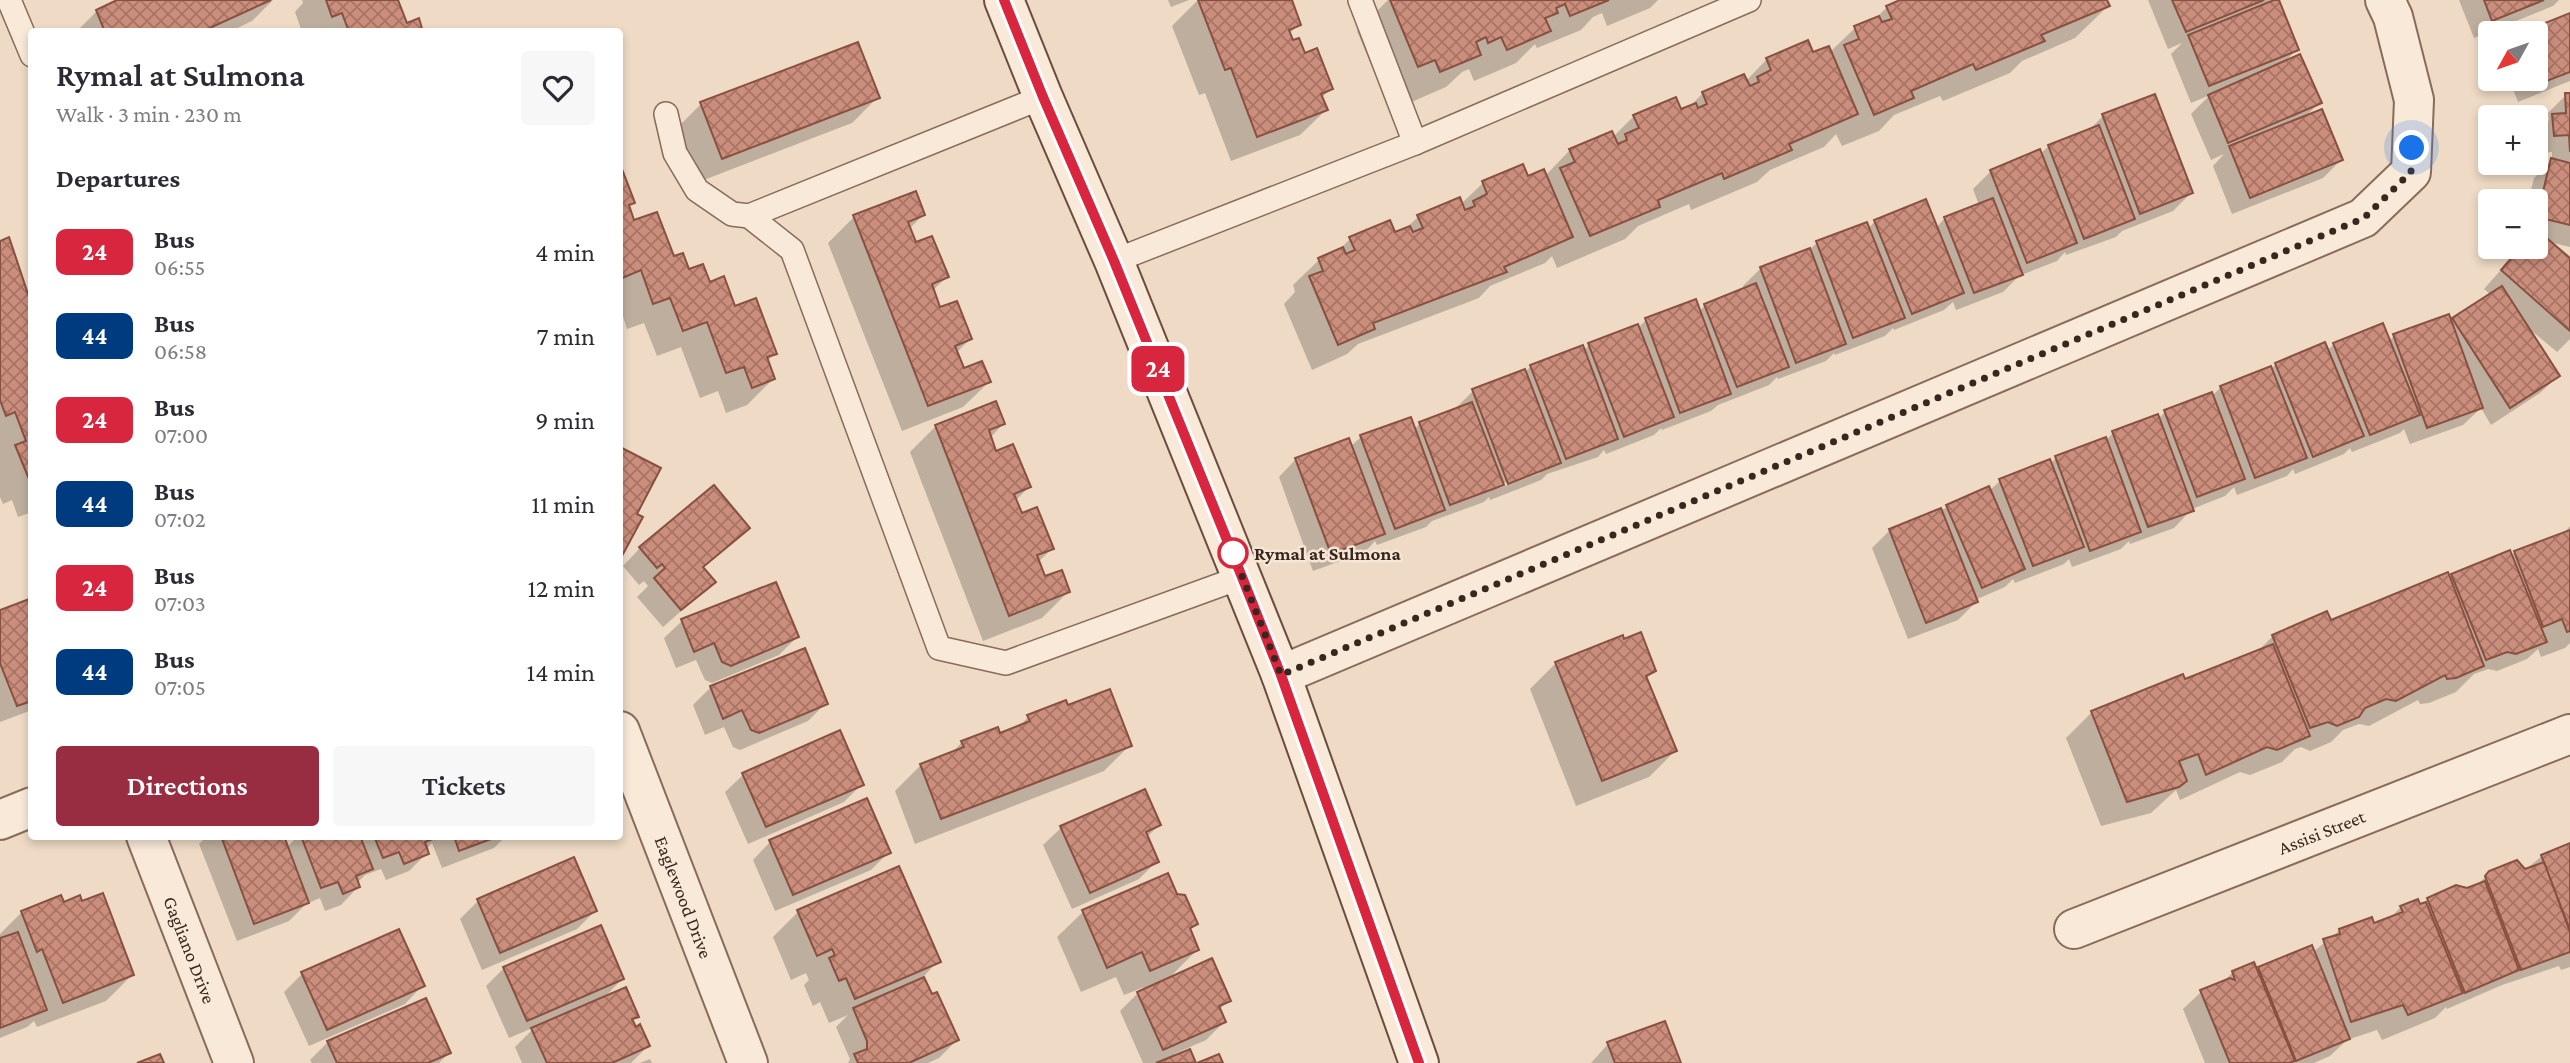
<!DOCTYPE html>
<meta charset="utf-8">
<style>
body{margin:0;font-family:"Crimson Pro",serif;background:#f7f7f7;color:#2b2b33;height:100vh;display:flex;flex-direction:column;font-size:26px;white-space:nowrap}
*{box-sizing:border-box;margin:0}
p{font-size:23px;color:#7c7c81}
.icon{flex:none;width:38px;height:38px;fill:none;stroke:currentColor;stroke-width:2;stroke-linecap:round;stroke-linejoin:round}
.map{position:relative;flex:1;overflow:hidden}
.sheet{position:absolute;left:28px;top:28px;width:595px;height:812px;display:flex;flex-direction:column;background:#fff;border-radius:7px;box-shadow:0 4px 10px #0003}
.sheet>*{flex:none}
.badge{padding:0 14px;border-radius:10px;font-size:24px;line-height:46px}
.needle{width:46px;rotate:230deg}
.controls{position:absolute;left:2478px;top:21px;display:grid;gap:14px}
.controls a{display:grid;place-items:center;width:70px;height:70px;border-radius:7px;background:#fff;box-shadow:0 4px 10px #0003;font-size:35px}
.you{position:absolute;width:35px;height:35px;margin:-18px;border:5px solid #fff;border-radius:50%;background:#1a73e8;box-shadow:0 0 0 10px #1a73e833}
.map>.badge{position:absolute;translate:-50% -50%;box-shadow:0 0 0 4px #fff}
h2{padding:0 28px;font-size:26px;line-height:63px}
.round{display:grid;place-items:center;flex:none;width:74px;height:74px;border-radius:7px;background:#f7f7f7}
.head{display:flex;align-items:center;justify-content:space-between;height:119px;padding:0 28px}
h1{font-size:33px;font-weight:600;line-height:52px}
.action{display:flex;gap:14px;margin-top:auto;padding:14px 28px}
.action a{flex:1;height:80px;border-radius:7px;background:#982c41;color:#fff;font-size:28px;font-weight:600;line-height:80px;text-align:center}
.action a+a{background:#f7f7f7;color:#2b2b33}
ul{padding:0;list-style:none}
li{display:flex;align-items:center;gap:21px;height:84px;padding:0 28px}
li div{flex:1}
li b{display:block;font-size:26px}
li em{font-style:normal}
li .badge{min-width:77px;font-weight:700;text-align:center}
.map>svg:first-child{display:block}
</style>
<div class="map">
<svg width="2570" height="1063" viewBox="0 0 2570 1063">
<defs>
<pattern id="building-cross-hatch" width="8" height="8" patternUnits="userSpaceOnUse" patternTransform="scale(1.75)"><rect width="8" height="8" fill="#cc8e7c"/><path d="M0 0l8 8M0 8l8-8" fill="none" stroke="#a77465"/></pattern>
</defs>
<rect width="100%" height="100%" fill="#eedac5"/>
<!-- shadow -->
<g fill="#0003" fill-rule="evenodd">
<path d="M121 0H273L252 21 229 32H76L97 11Z"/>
<path d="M302 0H396L406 25 422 32H302L295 12 303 3Z"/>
<path d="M1168 0H1189L1171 7Z"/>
<path d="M1198 0H1290L1299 24 1289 34 1331 89 1321 98 1326 110 1300 135 1231 161 1205 93 1199 95 1172 26Z"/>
<path d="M1388 0H1658L1650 8 1607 26 1602 13 1593 17 1581 30 1537 48 1535 44 1516 63 1474 81 1469 69 1462 72 1446 87 1407 104 1402 91 1385 98 1357 31Z"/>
<path d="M1905 0H2105L2108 6 2075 38 2022 61 2010 73 1943 101 1940 96 1894 115 1879 131 1842 146 1836 134 1824 147 1770 170 1757 182 1691 210 1689 204 1638 226 1625 239 1557 268 1552 256 1545 263 1490 286 1479 298 1358 344 1347 354 1312 370 1284 304 1295 292 1293 285 1319 260 1338 251 1350 239 1389 222 1394 234 1404 230 1418 217 1461 204 1483 183 1545 176 1570 150 1613 137 1634 116 1680 112 1688 108 1703 93 1746 81 1767 59 1830 52 1855 28 1875 19 1887 7Z"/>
<path d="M2148 0H2270L2264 6 2297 49 2283 64 2319 103 2304 118 2341 160 2323 178 2232 214 2213 166 2224 154 2211 160 2191 114 2210 95 2191 103 2171 54 2182 43 2168 49Z"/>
<path d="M2459 0H2559L2553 6 2474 38Z"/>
<path d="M2570 15V81L2518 102 2509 79H2536V33H2525Z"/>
<path d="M2566 95H2570V247L2549 242 2570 260V339L2557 352 2527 327 2558 376 2540 393 2491 425 2481 408 2463 425 2410 444 2404 429 2400 433 2352 452 2350 448 2344 454 2295 474 2293 469 2287 476 2237 495 2234 487 2225 496 2192 509 2174 528 2130 544 2129 541 2121 549 2072 567 2069 559 2064 564 2015 583 2013 579 2005 587 1975 600 1976 602 1958 620 1908 639 1872 548 1890 530 1989 491 2000 481 2050 464 2056 458 2107 439 2113 433 2158 419 2165 412 2212 396 2221 387 2270 370 2276 364 2327 351 2334 344 2388 342 2394 336 2450 323 2491 295 2484 289 2521 247H2536V201H2528L2534 178 2552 160V152L2537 153 2536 133 2549 120 2548 113Z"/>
<path d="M878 97 852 123 696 183 675 130 701 104Z"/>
<path d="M2103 116 2191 193 2173 211 2122 231 2116 237 2066 255 2065 252 2057 261 2019 276 2003 292 1956 310 1953 302 1944 310 1894 330 1893 328 1885 336 1835 355 1834 353 1826 361 1778 379 1777 377 1769 385 1718 405 1711 411 1662 430 1661 428 1654 435 1606 454 1604 450 1598 457 1547 474 1541 480 1490 500 1489 497 1484 502 1432 521 1426 527 1377 545 1375 541 1365 552 1313 571 1279 477 1296 459 1350 447 1361 437 1410 419 1414 430 1420 423 1455 409 1473 391 1525 372 1531 366 1583 351 1589 345 1638 328 1646 320 1695 302 1699 312 1705 305 1745 290 1743 286 1761 268 1810 249 1817 243 1868 229 1875 221 1936 228 1945 218 1979 205 1973 189 1991 171 2040 154 2049 146 2088 131ZM1540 469V473L1500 488 1499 485Z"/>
<path d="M621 171 633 202 628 207 633 222 687 271 709 284 775 353 767 362 773 379 747 405 726 413 718 391 700 398 681 347 657 356 644 323 627 329 620 307Z"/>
<path d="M915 194 923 215 909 229 915 245 947 277 932 291 939 309 970 339 956 353 963 370 989 382 963 407 902 431 828 243 854 217Z"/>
<path d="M0 243 28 299 32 298V512L18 517 12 500 3 504 0 497Z"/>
<path d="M1003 424 990 438 995 453 1029 487 1015 501 1021 515 1052 549 1038 562 1044 579 1068 592 1042 618 983 641 910 452 936 426Z"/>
<path d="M620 449 658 469 635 514 620 555Z"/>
<path d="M2570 526V643L2565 648 2541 657 2538 649 2527 659 2497 671 2488 669 2474 674 2456 692 2429 703 2420 704 2418 700 2369 726 2359 724 2343 730 2331 742 2310 751 2301 747 2295 749 2282 762 2250 775 2240 772 2180 800 2176 790 2151 813 2101 826 2066 738 2092 712 2184 681 2257 652 2273 636 2330 622 2449 578 2452 575 2511 556 2515 552 2562 535Z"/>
<path d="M748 528 703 568 714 582 663 627 637 597 648 586 644 581 639 585 623 566 640 548Z"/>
<path d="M32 600V710L0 722V612Z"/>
<path d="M682 621 797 637 779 655 712 683 705 680 696 660 676 668 664 638Z"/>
<path d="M1556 663 1654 671 1646 679 1675 751 1649 777 1576 806 1530 689Z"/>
<path d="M711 687 826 703 808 721 740 750 733 747 724 727 705 735 693 705Z"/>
<path d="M1067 708 1130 745 1104 771 915 844 895 791 921 765 951 754 962 742 999 735 1018 728 1028 717Z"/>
<path d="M743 775 862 784 844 802 748 844 725 792Z"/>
<path d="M1159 825 1146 838 1156 862 1139 879 1072 909 1043 845 1061 828Z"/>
<path d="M207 836H282L286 848 298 836H506L494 848 442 868 432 843 426 849 427 853 409 871 386 880 381 869 365 875 357 883 358 887 341 905 325 911 320 898 306 904 289 921 237 941 199 844Z"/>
<path d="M770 842 889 852 871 870 775 911 753 860Z"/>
<path d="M2570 845V967L2561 970 2559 966 2502 985 2447 1009 2446 1007 2435 1018 2382 1040 2377 1030 2347 1040 2330 1056 2314 1063H2205L2183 1009 2201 992 2222 983 2233 972H2256L2259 968 2313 952 2340 930 2373 925 2390 918 2401 907 2422 905 2428 899 2467 890 2476 886 2490 872 2524 871 2542 856Z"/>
<path d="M1175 896 1196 924 1189 931 1197 950 1166 981 1229 1000 1219 1010 1224 1022 1206 1040 1174 1054 1175 1057 1194 1063H1143L1120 1011 1144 987 1124 995 1116 977 1081 992 1057 937 1083 912Z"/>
<path d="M478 901 595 911 577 929 482 970 460 919Z"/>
<path d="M63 904 132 975 106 1001 37 1027 34 1021 27 1027 0 1038V934L22 912Z"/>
<path d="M798 912 938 961 923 977 957 1040 939 1058 928 1063H848L850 1059 836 1027 848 1015 829 1023 820 1002 813 1006 804 985 809 980 806 973 791 980 773 937Z"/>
<path d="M504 968 622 979 603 999 637 1016 632 1021 648 1046 631 1063H522L515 1047 535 1027 509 1038 486 986Z"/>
<path d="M302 974 422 986 405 1004 309 1046 284 992Z"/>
<path d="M328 1042 449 1053 439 1063H312L310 1060Z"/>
<path d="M1608 1044 1679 1063H1591Z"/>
<path d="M650 1059 652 1063H640Z"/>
</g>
<!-- building -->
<g fill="url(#building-cross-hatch)" stroke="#885041" stroke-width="2">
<path d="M117 0H271L201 32H105L96 10Z"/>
<path d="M326 0H398L407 23 419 18 423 32H349L342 13 332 17Z"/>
<path d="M1198 0H1292L1301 25 1289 30 1293 40 1299 38 1305 53 1317 48 1333 89 1321 94 1328 110 1257 137 1231 68 1225 70Z"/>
<path d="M1390 0H1609L1570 16 1565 4 1556 8 1558 13 1545 18 1551 31 1507 50 1501 37 1488 43 1486 37 1476 42 1481 55 1440 72 1435 60 1418 67Z"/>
<path d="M1900 0H2107L2110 6 2041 35 2045 41 1976 70 1973 64 1911 91 1914 98 1874 115 1844 45 1859 39 1854 26 1879 16 1882 22 1892 19 1886 6Z"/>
<path d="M2172 0H2264L2186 32Z"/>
<path d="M2274 0H2279L2299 50 2209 86 2188 35Z"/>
<path d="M2484 0H2544L2492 21Z"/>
<path d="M2570 13V72L2536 85 2534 79H2536V33H2520Z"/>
<path d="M1808 40 1813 52 1829 46 1858 114 1789 144 1792 150 1724 179 1722 173 1658 200 1660 207 1590 236 1560 168 1575 162 1569 149 1612 131 1618 144 1627 140 1625 134 1639 128 1633 115 1676 97 1681 109 1696 103 1698 108 1707 104 1702 92 1744 74 1750 86 1759 82 1757 77 1771 70 1766 58Z"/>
<path d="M858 42 880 98 722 159 700 102Z"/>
<path d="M2300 54 2322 103 2228 143 2208 95Z"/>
<path d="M2565 93H2570V152L2569 135 2554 136 2552 114 2566 113Z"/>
<path d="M2155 94 2193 193 2140 214 2102 114Z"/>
<path d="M2322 109 2343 160 2250 198 2229 146Z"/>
<path d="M2099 125 2135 219 2084 239 2048 145Z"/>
<path d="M2040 149 2077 243 2027 263 1990 170Z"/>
<path d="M2551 158 2570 163V225L2537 217Z"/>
<path d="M1523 164 1528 176 1544 169 1573 237 1504 267 1507 272 1373 323 1375 329 1338 345 1309 276 1323 271 1318 258 1343 247 1346 254 1355 250 1349 237 1390 220 1395 232 1410 226 1413 232 1423 228 1417 215 1460 197 1465 210 1475 206 1473 201 1487 194 1482 181Z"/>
<path d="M622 169 635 203 629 205 634 220 657 212 674 256 683 253 689 269 703 264 710 282 724 276 735 306 756 298 777 354 767 357 775 379 752 388 744 367 726 373 707 322 683 331 670 298 653 304 641 270 620 279V170Z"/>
<path d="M916 191 925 215 908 222 916 242 932 236 949 277 932 284 940 307 957 301 972 339 955 346 964 368 982 361 991 382 928 406 853 215Z"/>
<path d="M1993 198 2023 275 1974 293 1944 217Z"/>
<path d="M1926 199 1964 293 1912 314 1874 220Z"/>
<path d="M1867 222 1905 318 1853 338 1816 241Z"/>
<path d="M2536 229 2570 258V331L2501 270 2521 247H2536Z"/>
<path d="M9 237 29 297 32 296V478L29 479 15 445 26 441 15 412 6 416 0 400V241Z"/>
<path d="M1810 248 1846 344 1796 363 1760 267Z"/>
<path d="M1756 283 1789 367 1737 387 1704 304Z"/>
<path d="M2502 286 2560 376 2510 408 2452 318Z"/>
<path d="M1696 299 1731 394 1680 413 1645 318Z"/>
<path d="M2449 314 2483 408 2427 428 2393 334Z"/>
<path d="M2383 323 2420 415 2370 435 2333 343Z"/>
<path d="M1638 324 1674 417 1624 437 1588 343Z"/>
<path d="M2325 342 2364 436 2313 457 2275 363Z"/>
<path d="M1583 345 1618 439 1566 459 1530 365Z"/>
<path d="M2271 366 2307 458 2255 478 2220 386Z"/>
<path d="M1525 369 1561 463 1508 484 1472 389Z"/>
<path d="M2212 392 2245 479 2197 497 2164 410Z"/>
<path d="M996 401 1005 424 989 430 996 451 1013 444 1031 487 1014 494 1022 513 1037 507 1054 549 1037 555 1045 576 1062 570 1070 592 1009 616 935 425Z"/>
<path d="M1472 402 1504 485 1450 505 1419 422Z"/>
<path d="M2158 414 2194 511 2148 527 2112 431Z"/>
<path d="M1411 417 1445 510 1395 529 1360 435Z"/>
<path d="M2106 437 2141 532 2090 551 2055 456Z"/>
<path d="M1349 438 1385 534 1331 554 1295 458Z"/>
<path d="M620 447 661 468 637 514 643 517 623 554 620 552Z"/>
<path d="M2050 459 2084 547 2033 566 1999 479Z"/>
<path d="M714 485 750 528 703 567 716 582 681 610 654 578 665 568 662 564 657 568 639 547Z"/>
<path d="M1989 486 2025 569 1982 588 1946 505Z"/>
<path d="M1941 508 1978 602 1926 623 1889 529Z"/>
<path d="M2570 530V631L2567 632 2562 619 2543 627 2514 551Z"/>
<path d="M2510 550 2547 642 2516 654 2507 652 2486 660 2451 574Z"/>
<path d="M2448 572 2484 666 2456 678 2447 679 2445 675 2396 701 2386 699 2365 708 2359 717 2337 726 2328 722 2310 728 2272 635 2327 611 2331 620Z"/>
<path d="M776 582 799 637 731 666 722 662 714 643 694 652 681 619Z"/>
<path d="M32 598V701L17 706 0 663V610Z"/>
<path d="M1641 632 1656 671 1646 676 1677 751 1602 781 1555 662 1623 635 1624 639Z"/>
<path d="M2273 644 2310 736 2277 750 2267 747 2206 775 2198 754 2179 761 2187 781 2179 787 2127 802 2091 711 2183 674 2185 679Z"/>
<path d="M805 648 828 704 759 733 751 730 742 710 723 719 710 686Z"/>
<path d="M1110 689 1132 746 941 819 920 764 964 747 961 741 998 727 1000 733 1030 721 1027 715 1066 700 1068 705Z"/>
<path d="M840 730 864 785 766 827 742 773Z"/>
<path d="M1145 789 1161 825 1146 832 1159 862 1090 893 1060 826Z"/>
<path d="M867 798 891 853 793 895 769 840Z"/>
<path d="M221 836H284L309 903 254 924Z"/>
<path d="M301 836H360L373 869 356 876 360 887 343 894 338 882 321 888Z"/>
<path d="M374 836H440L425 842 429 854 404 864 399 852 383 858Z"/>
<path d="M454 836H499L459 851Z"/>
<path d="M2570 843V930L2541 855Z"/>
<path d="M574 857 597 911 500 953 477 899Z"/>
<path d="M2517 860 2525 869 2544 862 2570 932V952L2521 970 2485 876 2489 871Z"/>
<path d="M899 866 941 962 855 999 846 978 839 981 829 958 835 955 832 949 817 956 797 910Z"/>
<path d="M1168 873 1177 894 1185 895 1198 924 1190 928 1199 950 1150 971 1142 952 1107 968 1082 910Z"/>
<path d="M2485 881 2519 970 2465 993 2427 898 2456 885 2467 888Z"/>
<path d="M103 893 134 975 63 1003 42 949 37 952 21 911 61 895 64 902 80 895 82 901Z"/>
<path d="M2418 899 2420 904 2426 902 2463 993 2408 1015 2403 1005 2351 1022 2323 939 2340 934 2339 929 2372 917 2374 923 2403 912 2400 906Z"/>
<path d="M601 925 624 979 527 1021 503 967Z"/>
<path d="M399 929 425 986 327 1030 301 972Z"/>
<path d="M18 932 47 1010 0 1028V938Z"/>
<path d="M2312 945 2350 1039 2296 1061 2258 967Z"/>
<path d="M1212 958 1231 1001 1219 1006 1226 1022 1163 1050 1137 992Z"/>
<path d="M2254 962 2295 1061 2289 1063H2230L2200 990 2230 978 2235 980 2232 971Z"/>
<path d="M924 977 932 994 937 992 959 1040 909 1063H858L854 1054 867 1049V1041L853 1008Z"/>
<path d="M626 987 639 1017 632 1019 636 1027 640 1024 650 1046 612 1063H547L531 1028Z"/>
<path d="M426 998 451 1053 428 1063H337L327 1041Z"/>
<path d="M1665 1021 1681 1063H1615L1607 1042Z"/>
<path d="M1190 1049 1196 1063H1156Z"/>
<path d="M160 1054 164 1063H137Z"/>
<path d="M1219 1054 1223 1063H1197Z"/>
</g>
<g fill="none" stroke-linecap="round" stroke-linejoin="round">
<!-- service casing -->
<g stroke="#896b5b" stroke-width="26">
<g id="service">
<path d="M9 0 32 55"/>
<path d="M1360 0 1415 143"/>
<path d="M666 114 675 153 697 190 732 214 749 216 1043 97"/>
<path d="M749 216 792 250 939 648 1006 663 1242 577"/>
<path d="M1114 261 1415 143 1749 0"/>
</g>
</g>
<!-- minor casing -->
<g stroke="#896b5b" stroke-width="42">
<g id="minor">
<path d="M1281 675 2363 218 2411 172 2414 100 2393 17 2385 0"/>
<path id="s1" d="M620 731 748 1063"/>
<path d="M0 820 32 807"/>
<path id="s2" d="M146 836 234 1063"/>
<path id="s3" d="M2074 929 2570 734"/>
</g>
</g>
<!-- secondary casing -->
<g stroke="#6b4c3e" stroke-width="42">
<path id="secondary" d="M1004 0 1043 97 1114 261 1281 675 1419 1063"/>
</g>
<!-- service -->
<use href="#service" stroke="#f9e9d9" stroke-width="23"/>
<!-- minor -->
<use href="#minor" stroke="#f9e9d9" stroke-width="38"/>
<!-- secondary -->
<use href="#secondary" stroke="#f9e9d9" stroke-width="38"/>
</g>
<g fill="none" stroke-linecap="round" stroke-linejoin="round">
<!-- line casing -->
<g stroke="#fff" stroke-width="16">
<path id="line" d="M1004 0 1043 97 1114 261 1242 577 1281 675 1419 1063"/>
</g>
<!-- line -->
<use href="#line" stroke="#d7263d" stroke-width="10"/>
<!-- walk -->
<path stroke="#39271f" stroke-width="7" stroke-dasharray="0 12.6" d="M1233 553 1281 675 2364 218 2411 172 2412 148"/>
</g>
<!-- markers -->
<circle fill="#fff" stroke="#d7263d" stroke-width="3.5" cx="1233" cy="553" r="14"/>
<g text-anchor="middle" stroke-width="5" stroke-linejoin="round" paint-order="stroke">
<!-- stop labels -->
<g font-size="19" font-weight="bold" fill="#39271f" stroke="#f5e6d5" text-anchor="start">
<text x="1254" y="560">Rymal at Sulmona</text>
</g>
<!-- street labels -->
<g font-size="19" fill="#39271f" stroke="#f5e6d5">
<text dy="7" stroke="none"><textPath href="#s3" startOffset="266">Assisi Street</textPath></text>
<text dy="7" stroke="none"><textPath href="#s1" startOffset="178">Eaglewood Drive</textPath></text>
<text dy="7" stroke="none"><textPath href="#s2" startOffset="122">Gagliano Drive</textPath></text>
</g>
</g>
</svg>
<div class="controls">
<a><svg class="needle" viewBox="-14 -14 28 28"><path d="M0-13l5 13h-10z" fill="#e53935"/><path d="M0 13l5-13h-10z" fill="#7c7c81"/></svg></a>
<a>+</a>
<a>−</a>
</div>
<div class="you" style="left:2412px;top:148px"></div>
<b class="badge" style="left:1158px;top:369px;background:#d7263d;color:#fff">24</b>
<section class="sheet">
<div class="head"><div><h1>Rymal at Sulmona</h1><p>Walk · 3 min · 230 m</p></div><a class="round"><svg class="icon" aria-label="heart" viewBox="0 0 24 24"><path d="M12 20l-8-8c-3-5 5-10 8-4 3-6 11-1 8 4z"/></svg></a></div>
<h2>Departures</h2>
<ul>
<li><span class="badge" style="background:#d7263d;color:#fff">24</span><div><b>Bus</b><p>06:55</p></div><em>4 min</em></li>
<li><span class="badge" style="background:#003b80;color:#fff">44</span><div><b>Bus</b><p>06:58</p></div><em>7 min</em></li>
<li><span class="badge" style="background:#d7263d;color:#fff">24</span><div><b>Bus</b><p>07:00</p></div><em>9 min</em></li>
<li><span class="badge" style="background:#003b80;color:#fff">44</span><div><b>Bus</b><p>07:02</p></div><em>11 min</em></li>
<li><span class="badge" style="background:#d7263d;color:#fff">24</span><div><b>Bus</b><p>07:03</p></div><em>12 min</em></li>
<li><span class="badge" style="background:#003b80;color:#fff">44</span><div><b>Bus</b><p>07:05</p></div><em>14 min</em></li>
</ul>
<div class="action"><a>Directions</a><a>Tickets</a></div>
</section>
</div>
